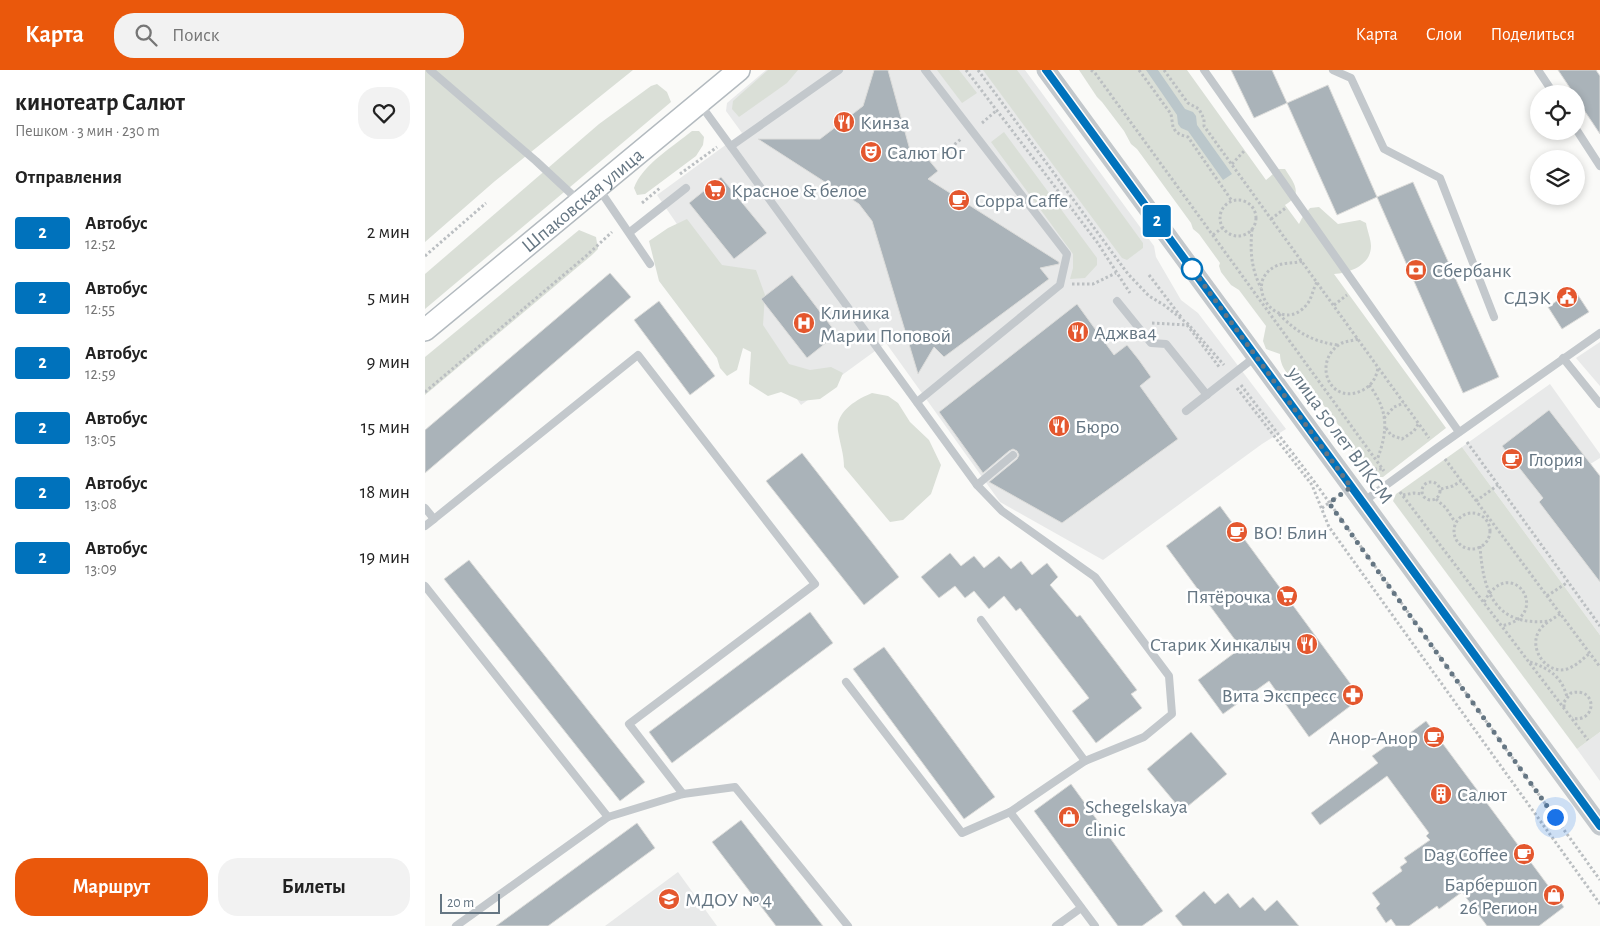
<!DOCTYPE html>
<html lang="ru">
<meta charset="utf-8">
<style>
body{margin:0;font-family:"Alegreya Sans",sans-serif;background:#f2f2f2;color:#222;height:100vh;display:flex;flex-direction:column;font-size:19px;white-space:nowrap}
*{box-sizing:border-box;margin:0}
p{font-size:16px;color:#767676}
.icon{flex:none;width:28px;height:28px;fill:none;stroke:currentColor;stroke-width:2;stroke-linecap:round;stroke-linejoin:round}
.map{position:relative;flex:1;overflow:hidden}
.drawer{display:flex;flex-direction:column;background:#fff;width:425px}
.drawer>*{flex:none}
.badge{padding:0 10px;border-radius:4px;font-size:18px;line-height:32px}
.buttons{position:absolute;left:1105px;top:15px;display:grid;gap:10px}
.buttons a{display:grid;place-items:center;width:55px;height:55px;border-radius:50%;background:#fff;box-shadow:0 2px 8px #0003;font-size:25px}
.scale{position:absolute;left:15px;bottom:12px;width:60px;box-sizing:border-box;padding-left:5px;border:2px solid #657683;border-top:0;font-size:14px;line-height:18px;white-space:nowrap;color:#657683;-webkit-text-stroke:4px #fff;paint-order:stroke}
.you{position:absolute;width:25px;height:25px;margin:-12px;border:4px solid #fff;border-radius:50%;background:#1a73e8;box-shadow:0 0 0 8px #1a73e833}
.map>.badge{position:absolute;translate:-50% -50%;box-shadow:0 0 0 2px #fff}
h2{padding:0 15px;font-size:19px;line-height:45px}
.round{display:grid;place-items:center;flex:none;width:52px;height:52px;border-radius:20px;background:#f2f2f2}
.headline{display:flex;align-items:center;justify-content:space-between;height:85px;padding:0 15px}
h1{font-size:24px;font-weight:700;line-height:38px}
.primary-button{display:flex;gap:10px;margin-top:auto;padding:10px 15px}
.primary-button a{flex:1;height:58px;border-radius:20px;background:#ea580c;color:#fff;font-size:20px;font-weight:700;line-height:58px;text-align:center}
.primary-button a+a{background:#f2f2f2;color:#222}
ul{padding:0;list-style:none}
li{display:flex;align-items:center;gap:15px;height:65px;padding:0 15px}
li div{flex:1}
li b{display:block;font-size:19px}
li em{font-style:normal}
li .badge{min-width:55px;font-weight:700;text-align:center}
header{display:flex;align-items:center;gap:30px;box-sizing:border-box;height:70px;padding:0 25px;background:#ea580c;color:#fff}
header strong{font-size:24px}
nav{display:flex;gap:28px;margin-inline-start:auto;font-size:18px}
.search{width:350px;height:45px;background:#f2f2f2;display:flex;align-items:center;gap:12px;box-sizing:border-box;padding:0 18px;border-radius:20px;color:#767676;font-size:19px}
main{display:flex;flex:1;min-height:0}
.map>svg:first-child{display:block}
</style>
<header>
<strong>Карта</strong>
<div class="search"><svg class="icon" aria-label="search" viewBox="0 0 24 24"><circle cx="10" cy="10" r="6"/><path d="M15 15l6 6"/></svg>Поиск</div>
<nav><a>Карта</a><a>Слои</a><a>Поделиться</a></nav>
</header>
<main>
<section class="drawer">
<div class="headline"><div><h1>кинотеатр Салют</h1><p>Пешком · 3 мин · 230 m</p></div><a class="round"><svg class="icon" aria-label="heart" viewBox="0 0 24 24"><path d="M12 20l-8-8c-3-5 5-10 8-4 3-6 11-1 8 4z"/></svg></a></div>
<h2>Отправления</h2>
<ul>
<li><span class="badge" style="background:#0072bc;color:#fff">2</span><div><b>Автобус</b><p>12:52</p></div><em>2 мин</em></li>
<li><span class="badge" style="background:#0072bc;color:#fff">2</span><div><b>Автобус</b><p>12:55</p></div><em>5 мин</em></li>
<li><span class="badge" style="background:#0072bc;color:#fff">2</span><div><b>Автобус</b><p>12:59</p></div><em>9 мин</em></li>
<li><span class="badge" style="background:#0072bc;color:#fff">2</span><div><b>Автобус</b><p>13:05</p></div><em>15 мин</em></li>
<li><span class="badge" style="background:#0072bc;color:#fff">2</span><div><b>Автобус</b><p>13:08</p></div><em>18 мин</em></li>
<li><span class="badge" style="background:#0072bc;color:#fff">2</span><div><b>Автобус</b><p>13:09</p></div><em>19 мин</em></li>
</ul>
<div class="primary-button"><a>Маршрут</a><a>Билеты</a></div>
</section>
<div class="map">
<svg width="1175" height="856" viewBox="0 0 1175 856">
<rect width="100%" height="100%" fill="#fafaf8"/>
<!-- built -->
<g fill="#e8e9e9">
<path d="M341 0H600L729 176 731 187 756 230 773 243 861 359 837 374 678 490 575 432 461 273 376 335 232 125 317 63 301 41 302 33Z"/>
<path d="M1175 272V316L1151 288Z"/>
<path d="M1125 314 1175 384V388L1154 401 1175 430V565L1037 377Z"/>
<path d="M1175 662V711L1152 679Z"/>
<path d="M253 802 292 856H180Z"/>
</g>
<!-- green -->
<g fill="#dadfd7">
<path d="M0 0H208L70 111 0 172Z"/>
<path d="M343 0H373L362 13 314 47 307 39 308 31Z"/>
<path d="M512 0H534L552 23 537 33Z"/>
<path d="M558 0H592L718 173V178L702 190 697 188Z"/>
<path d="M654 0H762L841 110 854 99H860C869 113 879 124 860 135L874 154 877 148 885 138 894 137 913 154 935 150 941 153C942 160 946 169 946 176 946 195 925 203 909 204L1021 358 958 407H951L937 387 924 379 926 372 879 309C865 312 855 297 855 284L841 279 838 271 841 256 814 220 806 215 796 202 794 196 795 193 774 164 768 159 766 153 712 79 706 74 699 61 677 32 672 27Z"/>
<path d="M232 14 242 22 246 32 0 239V204L174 54 226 16Z"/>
<path d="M267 61H274L279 67 278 75 271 86 220 124 212 125 209 118C217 95 249 76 267 61Z"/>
<path d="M579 62 672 188V195L660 208 645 209 648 198V184L566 72Z"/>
<path d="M262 149 297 195 331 200 340 225 338 255 364 294 385 300 406 297 418 303 412 317 395 329 376 331 356 322 343 326 324 314 326 282 318 278 312 300 302 306 295 298 292 288 234 211 224 171 243 158Z"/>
<path d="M154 160 171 167 173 179 167 185 0 325V287Z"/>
<path d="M447 323 463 326 473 333 485 352 504 370 516 395 506 424 478 450 465 452 419 397C419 384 415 374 413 361 410 342 432 329 447 323Z"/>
<path d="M1037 377 1175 565V662L1152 679 968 431 971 424Z"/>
</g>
<!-- water -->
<path fill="#bbc7cb" d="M721 0H733L760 39 768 42 771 46 772 55 807 104 798 110 763 61 756 58 753 54 752 45Z"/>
<!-- building -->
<g fill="#aab3b9" stroke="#dcdcda">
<path d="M449 0H463L488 91 498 83 513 101 503 109 634 192V194L615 198 624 209 519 287 509 277 493 304 447 151 434 134 333 69H395L438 36Z"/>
<path d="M806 0H847L862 33 829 48Z"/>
<path d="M1133 0H1171L1175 6V64L1151 28V24H1149Z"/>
<path d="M903 15 952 127 912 145 862 33Z"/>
<path d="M296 107 342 163 309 189 264 133Z"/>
<path d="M988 112 1074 307 1038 323 952 127Z"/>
<path d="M185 203 206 227 0 403V360Z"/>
<path d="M367 205 412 264 382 288 336 229Z"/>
<path d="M1149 219 1164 242 1137 259 1123 237Z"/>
<path d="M234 231 290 306 265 325 209 250Z"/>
<path d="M652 234 689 285 702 275 714 290 726 307 715 316 753 369 637 453 564 412 592 389 594 385 592 381 588 379 584 381 558 403 514 342Z"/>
<path d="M1124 340 1175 406V512L1114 432 1118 428 1077 376Z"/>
<path d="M377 383 474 507 439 535 341 411Z"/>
<path d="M795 436 936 628 884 667 844 611 798 644 773 610 816 578 741 476Z"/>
<path d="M525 483 536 496 549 486 559 498 574 486 586 499 596 491 607 505 622 493 633 507 625 515 652 547 655 545 687 587 712 620 706 624 717 638 671 673 647 641 664 628 595 538 591 541 579 526 564 539 549 521 540 528 530 516 514 528 496 507Z"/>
<path d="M44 490 220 712 195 731 19 509Z"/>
<path d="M385 542 408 573 247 693 224 662Z"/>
<path d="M459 577 570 727 539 749 428 599Z"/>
<path d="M1001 651 1139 837 1114 856H1062L1037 822 1014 839 1012 836 984 856H971L966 849 961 853 951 838 955 834 947 823 977 801 975 797 982 792 979 788 1005 770 1001 766 1004 763 962 706 895 755 886 743 953 693 947 686 964 674 966 677Z"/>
<path d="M766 662 802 704 757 741 722 699Z"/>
<path d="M646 714 738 841 717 856H693L609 741Z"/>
<path d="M316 750 398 856H351L287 772Z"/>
<path d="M212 753 230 778 123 856H71Z"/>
<path d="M779 821 790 834 803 823 815 838 828 827 840 841 852 830 874 856H758L750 846Z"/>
</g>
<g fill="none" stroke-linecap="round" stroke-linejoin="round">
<!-- secondary casing -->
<g stroke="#b3babf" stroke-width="24">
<g id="secondary">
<path id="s1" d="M0 260 314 0"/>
</g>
</g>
<!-- path -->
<g stroke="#bbbfc2" stroke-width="3" stroke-dasharray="2.5 2.5" stroke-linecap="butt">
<path d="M541 0 672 172 705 223"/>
<path d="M553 0 703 204 724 226 739 235 763 254 799 295"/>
<path d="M666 0 670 3 959 401"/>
<path d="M714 0 746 44 748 57 751 62 756 65 763 67 807 131"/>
<path d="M739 0 763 33 774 39 779 49V56L1004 368"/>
<path d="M557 53 572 40"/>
<path d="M518 84 536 69"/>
<path d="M807 94 820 80"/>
<path d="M255 104 292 77"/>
<circle cx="813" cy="148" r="18"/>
<path d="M217 133 235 118"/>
<path d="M846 149 862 137"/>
<path d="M827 159C825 181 826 198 836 218"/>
<path d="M788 165 797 158"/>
<path d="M0 186 61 133"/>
<path d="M877 191C868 194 859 192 851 196 814 214 856 269 883 233 887 227 888 219 892 212"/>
<path d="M724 205 756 247"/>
<path d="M647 214H668L691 203"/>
<path d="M909 235 922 225"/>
<path d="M854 244C871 262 888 272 913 275"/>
<path d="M727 253 762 255 795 298"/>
<path d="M933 269C927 271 920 271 915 274 886 293 906 337 938 320 947 315 951 308 953 298"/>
<path d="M816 315 891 414 1175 810"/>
<path d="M944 315C964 341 963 361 952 390"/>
<path d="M812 318 887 415 904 457 1175 834"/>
<path d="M0 322 161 186 187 162"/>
<path d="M959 348 969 337 979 333"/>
<path d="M961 358 966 365 977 369 989 361 994 353"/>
<path d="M1042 372 1175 556"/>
<path d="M1020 389 1175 597"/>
<path d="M941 405 950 399H958"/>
<circle cx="1006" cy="421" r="9"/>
<path d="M1016 419 1028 416 1036 411"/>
<path d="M975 422 1163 670"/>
<path d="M978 425 989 423 998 424"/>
<path d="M1011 429 1021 438 1030 452"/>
<path d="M1051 431 1073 415"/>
<path d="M897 438 912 427"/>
<circle cx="1047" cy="461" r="18"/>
<path d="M1055 476C1058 522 1070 557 1124 551"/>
<path d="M1122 526 1143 512"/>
<path d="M1059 532C1086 481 1130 546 1076 556"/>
<path d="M1135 544C1128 549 1119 553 1114 561 1103 579 1122 605 1142 599 1151 596 1158 589 1165 583"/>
<path d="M1105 592C1124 598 1137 607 1142 627"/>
<path d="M1139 637V632L1146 623C1173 616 1172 654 1147 648"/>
</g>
<!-- service -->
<g stroke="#c3c8cc" stroke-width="8">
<path d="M5 0 111 91 154 131"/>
<path d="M779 0 1034 362"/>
<path d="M908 0 926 8 959 79 1015 108 1069 247"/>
<path d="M1113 0 1129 24"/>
<path d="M275 34 552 415 577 441 670 507 744 606 747 644 719 667 660 691 585 742 537 763 421 612"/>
<path d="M1151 59 1175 96"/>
<path d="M306 76 414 0"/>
<path d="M174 119 225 194"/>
<path d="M205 162 261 118"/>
<path d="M692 231 726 273 741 274 782 325"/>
<path d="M1138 288 1175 334"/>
<path d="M492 332 635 215 642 184 500 0"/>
<path d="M761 341 830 287"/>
<path d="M552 415 588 385"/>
<path d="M938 432 1012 378 1175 263"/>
<path d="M0 438 9 449 213 285 390 514 204 654 258 724"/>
<path d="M0 456 9 449"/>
<path d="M0 516 183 747 31 856"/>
<path d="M556 550 660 691"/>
<path d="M585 742 670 856"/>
<path d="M183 747 258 724 310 717 423 856"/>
<path d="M631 856 656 838"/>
</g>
<!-- tertiary -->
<path stroke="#c3c8cc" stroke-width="19" d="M621 0 1175 756"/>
<!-- secondary -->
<use href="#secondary" stroke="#fff" stroke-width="21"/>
</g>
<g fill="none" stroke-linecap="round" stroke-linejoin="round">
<!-- line casing -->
<g stroke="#fff" stroke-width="11">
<path id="line" d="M621 0 1175 756"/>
</g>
<!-- line -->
<use href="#line" stroke="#0072bc" stroke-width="8"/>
<!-- walk -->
<path stroke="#657683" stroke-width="5" stroke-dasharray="0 9" d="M767 199 763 193 926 417 904 433 1130 747"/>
</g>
<!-- icons -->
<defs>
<g id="restaurant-disc" transform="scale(1.125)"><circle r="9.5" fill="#e4572e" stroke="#fff"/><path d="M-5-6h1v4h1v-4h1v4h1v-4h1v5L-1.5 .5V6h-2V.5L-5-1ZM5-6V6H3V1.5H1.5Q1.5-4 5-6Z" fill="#fff"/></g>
<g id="theatre-disc" transform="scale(1.125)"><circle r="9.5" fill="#e4572e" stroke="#fff"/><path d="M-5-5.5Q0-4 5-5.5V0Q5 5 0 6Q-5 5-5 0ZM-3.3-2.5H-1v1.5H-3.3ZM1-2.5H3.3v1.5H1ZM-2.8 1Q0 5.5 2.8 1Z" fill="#fff"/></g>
<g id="supermarket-disc" transform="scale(1.125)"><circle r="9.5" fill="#e4572e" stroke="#fff"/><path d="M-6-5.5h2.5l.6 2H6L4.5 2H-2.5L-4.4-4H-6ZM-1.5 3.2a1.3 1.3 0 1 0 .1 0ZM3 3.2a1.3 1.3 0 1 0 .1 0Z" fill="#fff"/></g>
<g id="cafe-disc" transform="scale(1.125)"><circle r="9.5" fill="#e4572e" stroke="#fff"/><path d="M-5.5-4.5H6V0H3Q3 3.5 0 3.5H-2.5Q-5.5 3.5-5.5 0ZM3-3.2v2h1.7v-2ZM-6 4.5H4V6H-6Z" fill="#fff"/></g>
<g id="bank-disc" transform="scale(1.125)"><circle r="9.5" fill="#e4572e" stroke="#fff"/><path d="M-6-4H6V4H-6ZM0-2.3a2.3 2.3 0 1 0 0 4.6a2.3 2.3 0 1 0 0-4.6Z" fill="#fff"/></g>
<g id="civic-disc" transform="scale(1.125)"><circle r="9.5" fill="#e4572e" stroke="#fff"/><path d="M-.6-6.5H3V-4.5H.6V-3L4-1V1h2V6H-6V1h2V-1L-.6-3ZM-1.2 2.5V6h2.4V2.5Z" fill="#fff"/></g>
<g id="hospital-disc" transform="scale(1.125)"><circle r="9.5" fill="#e4572e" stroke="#fff"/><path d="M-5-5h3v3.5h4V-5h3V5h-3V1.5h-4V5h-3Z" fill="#fff"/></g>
<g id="pharmacy-disc" transform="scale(1.125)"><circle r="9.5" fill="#e4572e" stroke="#fff"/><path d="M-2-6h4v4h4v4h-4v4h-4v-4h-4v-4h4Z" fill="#fff"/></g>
<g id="building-disc" transform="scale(1.125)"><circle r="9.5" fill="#e4572e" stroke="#fff"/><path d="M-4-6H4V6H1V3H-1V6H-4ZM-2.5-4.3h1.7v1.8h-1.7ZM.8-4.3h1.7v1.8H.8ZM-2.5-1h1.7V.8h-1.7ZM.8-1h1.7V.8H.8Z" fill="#fff"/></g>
<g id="shop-disc" transform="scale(1.125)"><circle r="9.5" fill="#e4572e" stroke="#fff"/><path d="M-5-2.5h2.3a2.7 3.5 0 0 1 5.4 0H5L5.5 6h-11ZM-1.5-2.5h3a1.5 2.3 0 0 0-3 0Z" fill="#fff"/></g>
<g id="school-disc" transform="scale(1.125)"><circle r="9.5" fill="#e4572e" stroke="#fff"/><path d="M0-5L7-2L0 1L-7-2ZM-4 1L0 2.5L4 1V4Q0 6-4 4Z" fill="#fff"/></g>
</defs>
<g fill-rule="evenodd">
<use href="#restaurant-disc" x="419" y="52"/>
<use href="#theatre-disc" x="446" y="82"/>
<use href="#supermarket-disc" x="290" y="120"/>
<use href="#cafe-disc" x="534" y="130"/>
<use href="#bank-disc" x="991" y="200"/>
<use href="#civic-disc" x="1142" y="227"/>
<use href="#hospital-disc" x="379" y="253"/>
<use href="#restaurant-disc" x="653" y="262"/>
<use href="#restaurant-disc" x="634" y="356"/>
<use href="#cafe-disc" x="1087" y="389"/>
<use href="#cafe-disc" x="812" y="462"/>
<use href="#supermarket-disc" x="862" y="526"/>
<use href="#restaurant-disc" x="882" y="574"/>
<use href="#pharmacy-disc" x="928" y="625"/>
<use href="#cafe-disc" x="1009" y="667"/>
<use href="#building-disc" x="1016" y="724"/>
<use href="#shop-disc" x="644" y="747"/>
<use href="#cafe-disc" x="1099" y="784"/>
<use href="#shop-disc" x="1129" y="825"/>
<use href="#school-disc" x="244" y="829"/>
</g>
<!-- markers -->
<circle fill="#fff" stroke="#0072bc" stroke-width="2.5" cx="767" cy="199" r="10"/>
<g text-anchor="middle" stroke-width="5" stroke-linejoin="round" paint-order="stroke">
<!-- poi labels -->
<g font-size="20" fill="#657683" stroke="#fff" text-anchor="start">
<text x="435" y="59">Кинза</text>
<text x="462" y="89">Салют Юг</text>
<text x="306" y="127">Красное &amp; белое</text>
<text x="550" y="137">Coppa Caffe</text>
<text x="1007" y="207">Сбербанк</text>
<text x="1126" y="234" text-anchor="end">СДЭК</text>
<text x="395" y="249">Клиника<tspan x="395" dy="23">Марии Поповой</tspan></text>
<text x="669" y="269">Аджва4</text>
<text x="650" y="363">Бюро</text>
<text x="1103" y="396">Глория</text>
<text x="828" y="469">ВО! Блин</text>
<text x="846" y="533" text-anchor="end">Пятёрочка</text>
<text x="866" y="581" text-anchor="end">Старик Хинкалыч</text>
<text x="912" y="632" text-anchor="end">Вита Экспресс</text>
<text x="993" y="674" text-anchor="end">Анор-Анор</text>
<text x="1032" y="731">Салют</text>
<text x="660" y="743">Schegelskaya<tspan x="660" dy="23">clinic</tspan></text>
<text x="1083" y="791" text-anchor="end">Dag Coffee</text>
<text x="1113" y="821" text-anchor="end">Барбершоп<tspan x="1113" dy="23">26 Регион</tspan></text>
<text x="260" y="836">МДОУ № 4</text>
</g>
<!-- street labels -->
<g font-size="20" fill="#657683" stroke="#fff">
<text dy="7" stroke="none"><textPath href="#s1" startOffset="204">Шпаковская улица</textPath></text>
<text transform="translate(916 365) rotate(54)" y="7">улица 50 лет ВЛКСМ</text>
</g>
</g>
</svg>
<div class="buttons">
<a><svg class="icon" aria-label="locate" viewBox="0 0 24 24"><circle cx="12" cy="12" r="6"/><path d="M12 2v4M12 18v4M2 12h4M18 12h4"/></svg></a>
<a><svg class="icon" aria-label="layers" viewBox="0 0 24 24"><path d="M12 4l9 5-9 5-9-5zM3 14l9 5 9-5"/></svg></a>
</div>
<div class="scale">20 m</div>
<div class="you" style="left:1130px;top:747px"></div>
<b class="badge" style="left:732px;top:151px;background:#0072bc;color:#fff">2</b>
</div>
</main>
